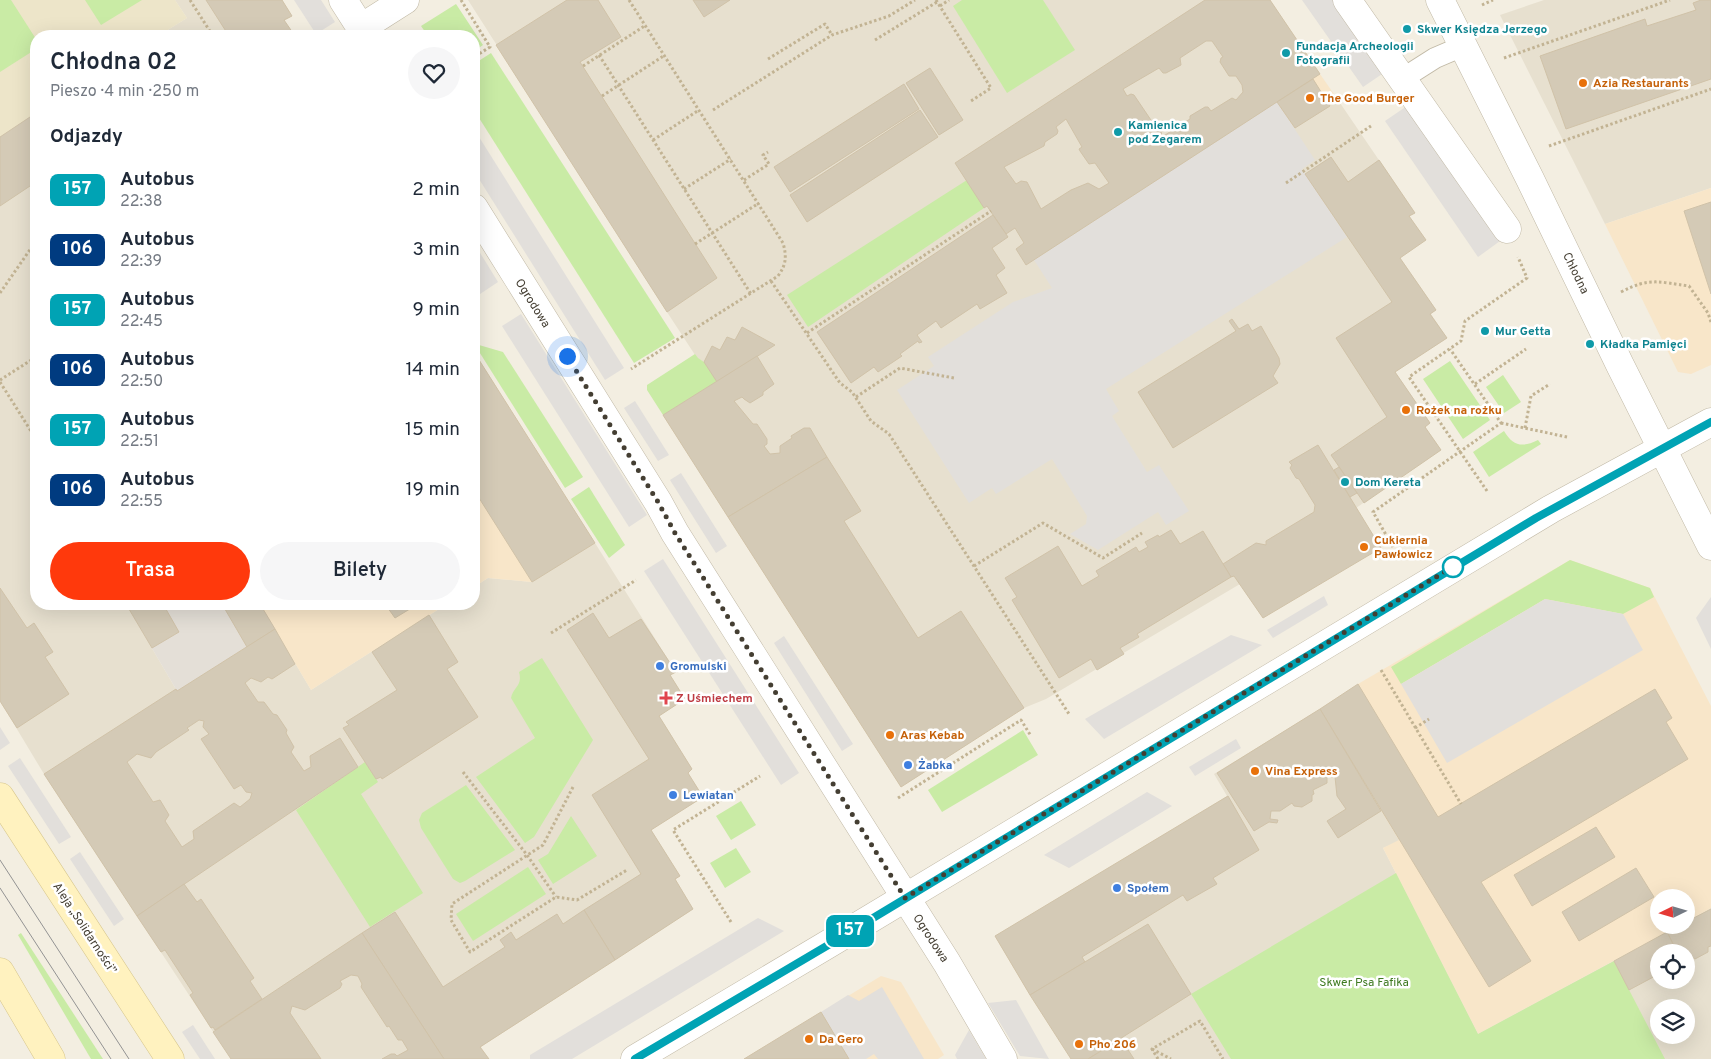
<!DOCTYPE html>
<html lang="pl">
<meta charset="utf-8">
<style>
body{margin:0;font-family:Overpass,sans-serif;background:#f6f6f7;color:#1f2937;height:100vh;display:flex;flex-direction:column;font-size:19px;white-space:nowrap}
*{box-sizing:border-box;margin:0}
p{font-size:16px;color:#747a83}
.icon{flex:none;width:28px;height:28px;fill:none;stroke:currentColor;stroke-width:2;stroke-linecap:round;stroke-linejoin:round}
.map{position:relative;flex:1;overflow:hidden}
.details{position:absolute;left:30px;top:30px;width:450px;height:580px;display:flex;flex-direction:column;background:#fff;border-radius:20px;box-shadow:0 5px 20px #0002}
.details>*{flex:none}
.badge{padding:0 10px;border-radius:8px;font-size:18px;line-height:32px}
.needle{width:32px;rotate:265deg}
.buttons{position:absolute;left:1650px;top:889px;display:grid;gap:10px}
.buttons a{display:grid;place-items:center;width:45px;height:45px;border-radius:50%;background:#fff;box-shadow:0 5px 20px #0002;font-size:25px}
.you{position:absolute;width:25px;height:25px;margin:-12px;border:4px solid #fff;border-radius:50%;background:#1a73e8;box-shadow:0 0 0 8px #1a73e833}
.map>.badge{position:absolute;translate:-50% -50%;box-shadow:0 0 0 2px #fff}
h2{padding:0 20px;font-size:19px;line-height:45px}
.round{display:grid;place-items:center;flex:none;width:52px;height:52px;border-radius:26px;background:#f6f6f7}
.headline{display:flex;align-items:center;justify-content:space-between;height:85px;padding:0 20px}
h1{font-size:24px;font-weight:600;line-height:38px}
.button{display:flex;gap:10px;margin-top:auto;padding:10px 20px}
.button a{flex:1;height:58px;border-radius:30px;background:#ff390c;color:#fff;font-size:20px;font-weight:600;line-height:58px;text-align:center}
.button a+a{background:#f6f6f7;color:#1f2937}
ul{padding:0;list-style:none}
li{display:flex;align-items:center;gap:15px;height:60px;padding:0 20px}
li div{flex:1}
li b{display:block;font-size:19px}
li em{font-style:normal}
li .badge{min-width:55px;font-weight:700;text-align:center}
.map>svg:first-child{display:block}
</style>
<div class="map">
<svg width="1711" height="1059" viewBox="0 0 1711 1059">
<rect width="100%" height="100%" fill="#f3eee1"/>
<!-- residential -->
<g fill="#e7e0cf" fill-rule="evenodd">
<path d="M175 0H282L292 16 284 21 295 36H158L187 18Z"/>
<path d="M468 0H1270L1320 74 1278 102 1295 128 1338 100 1415 213 1409 217 1426 240 1400 258 1436 310 1431 314 1447 338 1395 372 1430 423 1425 427 1441 450 1356 508 1381 548 1263 618 1240 584 1046 699 1024 708 901 787 663 415 704 362 697 358 667 312Z"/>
<path d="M1544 0H1711V188L1605 224 1500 15Z"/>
<path d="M36 113V604H126L177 691 275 629 311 690 447 604H474V587L488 578 532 582 595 543 676 672 670 676 685 699 659 716 692 769 688 773 703 797 651 830 680 876 675 880 693 909 481 1047 489 1059H231L44 774 0 701V137Z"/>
<path d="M1320 709 1400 841 1383 848 1478 1034 1680 925H1686V922L1711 908V1059H1088L1121 1039 1030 995 995 936 1227 796 1214 774ZM1659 952H1686V980H1659ZM1659 1008H1686V1035H1659Z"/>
</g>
<!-- commercial -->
<g fill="#f8e6c9">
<path d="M1320 74 1338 100 1295 128 1277 102Z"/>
<path d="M1711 188V365L1691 374 1678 372 1605 224Z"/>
<path d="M474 352 595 543 532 582 488 578 474 587Z"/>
<path d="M1570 560 1650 588 1711 706V908L1686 922V898H1659V925H1680L1478 1034 1383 848 1399 840 1320 709 1358 684Z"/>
<path d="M260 604H447L311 690Z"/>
<path d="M881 976 901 982 944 1055 938 1059H744Z"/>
</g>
<!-- industrial -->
<path fill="#e4dfd7" d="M126 604H260L275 629 177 691Z"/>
<!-- education -->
<path fill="#ede5c9" d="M0 0H175L187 18 158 36H36V113L0 137Z"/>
<!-- green -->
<g fill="#c9eba5">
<path d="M0 0H11L36 39V49L0 72Z"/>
<path d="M85 0H142L101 25Z"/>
<path d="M962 0H1043L1075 50 1007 93 953 6Z"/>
<path d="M456 4 483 45 474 51V36H428L421 26Z"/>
<path d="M491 53 675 338 634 363 474 110V64Z"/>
<path d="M967 180 984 208 808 327 787 295Z"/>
<path d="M479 345 503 352 583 477 565 488 478 350Z"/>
<path d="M695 354 698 358 704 362 718 381 663 415 647 390V385Z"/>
<path d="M1450 361 1490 420 1463 439 1423 379Z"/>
<path d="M1503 375 1521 402 1504 413 1486 387Z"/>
<path d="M1504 431C1513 446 1522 448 1538 440L1541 444 1489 477 1473 452Z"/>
<path d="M589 487 625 545 609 558 571 499Z"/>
<path d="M1570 560 1650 588 1654 597 1623 614 1545 599 1401 684 1391 667Z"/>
<path d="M542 658 593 740 534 837 525 843 476 777 535 738 511 698C513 687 523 686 519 672Z"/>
<path d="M1023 730 1038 755 942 812 928 790Z"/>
<path d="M365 762 378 782 361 794 423 893 370 927 296 810Z"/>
<path d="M466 785 515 850 465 881 460 883 453 879 421 828 419 820 422 813Z"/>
<path d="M741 801 756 825 731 840 716 816Z"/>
<path d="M571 816 597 856 553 884 538 860 548 854Z"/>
<path d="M736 848 751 872 725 888 710 863Z"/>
<path d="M528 867 546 894 473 941 456 914Z"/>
<path d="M1396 873 1478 1034 1614 961 1665 1059H1231L1191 994Z"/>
<path d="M21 933 103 1059H91L18 935Z"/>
</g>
<!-- parking -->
<g fill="#e2dfdb">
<path d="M294 0H321L335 22 316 34Z"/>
<path d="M1302 0H1335L1385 72 1363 87Z"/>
<path d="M1277 102 1315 160 1302 169 1347 237 1106 389 1119 411 1112 416 1147 472 1159 465 1189 511 1166 525 1158 512 1098 550 1070 534 1086 524 1087 516 1052 459 996 494 992 488 969 503 897 390 934 366 928 357 1013 302 1052 288 1034 260Z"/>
<path d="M1407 106 1500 241 1478 257 1385 121Z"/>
<path d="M474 129 624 368 605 380 474 171Z"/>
<path d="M474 243 498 282 480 294 474 285Z"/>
<path d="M521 314 647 515 629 527 502 326Z"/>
<path d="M635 401 669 455 658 461 624 408Z"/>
<path d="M681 473 727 546 716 553 670 480Z"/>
<path d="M663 559 799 773 781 785 644 571Z"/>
<path d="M1324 596 1328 605 1273 638 1267 630Z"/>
<path d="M1711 597V649L1696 618Z"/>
<path d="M1545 599 1623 614 1643 650 1447 763 1401 684Z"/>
<path d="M1231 635 1262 645 1104 739 1085 719Z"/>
<path d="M784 636 853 744 842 751 774 643Z"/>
<path d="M0 727 10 743 0 750Z"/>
<path d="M1236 739 1241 748 1195 776 1189 767Z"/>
<path d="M20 758 71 837 59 844 8 766Z"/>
<path d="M1147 792 1172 806 1069 868 1044 855Z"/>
<path d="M80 852 124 919 114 926 70 859Z"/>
<path d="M758 918 784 931 572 1059H530V1055Z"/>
<path d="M882 987 924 1059H878L874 1054 866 1059H849L821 1012 848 995 859 1001Z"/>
<path d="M1016 1000 1049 1059 1020 1056 988 1003Z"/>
<path d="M193 1025 215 1059H200L182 1032Z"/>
<path d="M969 1030 986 1059H957L955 1055Z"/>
</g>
<!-- building -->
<g fill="#d4cab6" stroke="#d0c2a8" fill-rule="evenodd">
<path d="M206 0H282L292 16 284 20 295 36H229Z"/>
<path d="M567 0H598L621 37 580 62 717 278 667 312 496 45Z"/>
<path d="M693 0H730L704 17Z"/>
<path d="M1205 0H1270L1320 74 1026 265 1016 249 1024 243 1015 228 1006 234 987 206 984 208 955 163ZM1206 41H1212L1223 57 1221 58 1220 62 1229 76H1236L1242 85 1243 92 1236 100 1232 98 1211 111 1208 107H1205L1190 116V119L1162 137 1161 131 1158 126H1155L1134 95 1131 94 1127 96 1123 89 1159 68 1163 73H1166L1181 65 1180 58ZM1066 119 1082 147 1079 149 1080 151 1089 164 1095 163 1109 183 1099 189 1088 183 1071 190 1041 209 1027 182 1021 181 1016 184 1004 167 1044 146 1045 142 1057 134 1058 131 1056 127Z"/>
<path d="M1701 0H1711V79L1566 129 1540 56 1645 19 1647 26 1696 10 1693 3Z"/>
<path d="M930 68 963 120 939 135 906 83Z"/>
<path d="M1313 79 1330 106 1295 128 1277 102Z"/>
<path d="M904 84 919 109 790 192 774 167Z"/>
<path d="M920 110 938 137 807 222 790 195Z"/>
<path d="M36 113V182L0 206V137Z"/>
<path d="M1331 157 1348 182 1379 160 1415 213 1409 216 1426 240 1400 258 1436 310 1430 314 1447 338 1395 372 1430 423 1425 427 1441 450 1364 503 1331 455 1387 417 1336 338 1392 302 1305 174Z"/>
<path d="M1711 202V294L1684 211Z"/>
<path d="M993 215 1008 237 992 248 1005 268 996 275 1007 293 980 309 977 304 941 328 936 321 917 335 922 342 919 343 918 341 900 354 902 356 878 372 874 367 851 383 817 332Z"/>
<path d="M1232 319 1239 329 1248 324 1252 331 1261 326 1279 358 1280 364 1273 376 1278 383 1173 448 1138 392 1236 331 1229 321Z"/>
<path d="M742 327 775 345 717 382 704 362 712 346 720 350 727 337 735 340Z"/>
<path d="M474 352 595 543 532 582 474 490Z"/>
<path d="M757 356 774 384 763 392V395L750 403 744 399 742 397 734 401 753 424H757L767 439V444L764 446 770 454 780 453V446L792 438 791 436 804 428H810L827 457 728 517 663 415Z"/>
<path d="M1318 445 1381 548 1263 618 1234 576 1231 577 1223 564 1256 543 1266 545V541L1314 512 1315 505 1299 479 1296 478 1290 468 1292 465 1289 462Z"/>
<path d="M827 457 861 511 844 521 918 638 961 611 1024 708 901 787 728 517Z"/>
<path d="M1339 467 1357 493 1350 497 1334 470Z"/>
<path d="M1171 530 1180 544 1203 531 1231 577 1137 634 1139 637 1120 648 1124 654 1097 670 1091 659 1059 678 1012 600 1017 597 1005 578 1058 546 1082 586 1099 576 1096 571 1136 547 1139 552 1148 547 1145 542 1158 535 1159 537Z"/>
<path d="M0 588 27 628 34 623 53 652 45 657 69 694 17 728 0 701Z"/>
<path d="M126 604H163L179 632 152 648Z"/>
<path d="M222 604H260L275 629 247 647Z"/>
<path d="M385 604H418L395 618Z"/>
<path d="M593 613 609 638 641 619 676 672 670 675 685 699 659 716 692 769 688 773 703 797 651 830 680 876 675 879 693 909 615 960 584 910 641 874 592 795 649 759 567 630Z"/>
<path d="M429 615 458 662 447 669 478 717 382 779 381 777 376 779 343 728 349 725 346 722 397 690 372 652Z"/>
<path d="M275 629 295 664 272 679 268 677 261 682 251 678 245 683 258 702H264L273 714 277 715 287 730 286 733 294 747 291 752 304 771 311 767 310 756 340 738 358 767 137 916 44 774 176 689 177 691ZM199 720 204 721 203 727 209 734 201 739 234 789 241 785 246 792 252 793 250 799 240 807 234 803 193 831 194 839 182 847 165 821 169 815 160 800 153 802 127 762 137 754 151 758 156 752 189 730 187 728Z"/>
<path d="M1358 684 1438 817 1655 689 1672 718 1666 722 1688 759 1481 882 1531 961 1489 987 1320 709Z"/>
<path d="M1320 709 1381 811 1338 838 1327 821 1346 809 1337 796 1335 777 1327 776V783L1313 790 1314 794 1312 795V801L1302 807 1294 806 1292 803 1280 811H1271L1270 819 1278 820 1277 823 1269 822 1254 831 1217 773Z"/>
<path d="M1228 796 1259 850 1213 878 1217 884 1187 901 1183 895 1082 957 1085 962 1030 995 995 936Z"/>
<path d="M1596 827 1615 857 1532 906 1514 875Z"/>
<path d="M1636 868 1654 897 1579 941 1562 912Z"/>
<path d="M184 884 197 902 201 899 254 978 250 981 262 999 215 1030 213 1027 211 1028 190 995 193 993 165 950 161 952 137 916Z"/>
<path d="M1711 909V946L1708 947V952L1695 959 1691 957 1686 959V952H1677L1667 932 1681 925H1686V922Z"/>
<path d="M584 910 615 960 480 1047 489 1059H444L362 933 395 912 443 987 505 947 500 940 511 932 516 940 557 914 563 924Z"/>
<path d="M1148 924 1191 994 1088 1059H1071L1030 995Z"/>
<path d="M1667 932 1677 952H1659V974L1629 990 1614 961Z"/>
<path d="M362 933 444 1059H382L391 1054H395L397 1056 408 1050 402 1040H398L389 1026 387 1027 361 987 362 984 358 976 351 975 340 981 342 984 340 988 305 1010 292 1006 290 1013 321 1059H231L213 1032Z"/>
<path d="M821 1012 849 1059H744Z"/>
<path d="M1121 1039 1134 1059H1088Z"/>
</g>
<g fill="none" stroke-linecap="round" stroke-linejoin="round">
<!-- service casing -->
<g stroke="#c1b9a6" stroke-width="22">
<path id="service" d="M1402 79 1435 58 1463 46"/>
</g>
<!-- minor casing -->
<g stroke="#c1b9a6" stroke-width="29">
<g id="minor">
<path d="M343 0 366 36"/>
<path d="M1347 0 1507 229"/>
<path d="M1440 0 1530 179 1620 365 1711 546"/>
<path d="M361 28 405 0"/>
<path d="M474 208 658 502 675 533 947 963 1003 1059"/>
</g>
</g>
<!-- tertiary casing -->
<g stroke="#c1b9a6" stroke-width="29">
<path id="tertiary" d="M635 1059 830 943 1551 509 1711 422"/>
</g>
<!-- secondary casing -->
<g stroke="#d7c68c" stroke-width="29">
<g id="secondary">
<path d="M0 797 170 1059"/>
<path d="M0 972 51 1059"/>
</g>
</g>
<!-- path -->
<g stroke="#c2b393" stroke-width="3" stroke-dasharray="2.5 2.5" stroke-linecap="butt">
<path d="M190 0 213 36"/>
<path d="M461 0 490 47 474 57"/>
<path d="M629 0 783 243C787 257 786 265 778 276L631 369"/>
<path d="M936 0 991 88 971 101"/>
<path d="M1482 5 1493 0"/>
<path d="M940 6 949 0"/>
<path d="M875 40 937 2"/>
<path d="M599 55 751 294"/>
<path d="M1504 58 1670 0"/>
<path d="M768 59 825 24 832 35"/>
<path d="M583 66 646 25"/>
<path d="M602 96 665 55"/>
<path d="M713 110 832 35 889 16 915 0"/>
<path d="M653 140 699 110"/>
<path d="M1549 146 1711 89"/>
<path d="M744 180 769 164 763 155 768 152"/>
<path d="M1286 183 1371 126"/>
<path d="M684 189 731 159"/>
<path d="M695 244 759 203"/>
<path d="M771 281 840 383 852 392 871 421 889 434 1069 714"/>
<path d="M1621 292C1650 277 1659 282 1689 286L1708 313 1711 322"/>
<path d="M0 293 36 241"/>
<path d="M807 333 991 211"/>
<path d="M0 380 36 357"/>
<path d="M0 382 36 439"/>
<path d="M1475 384 1526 349"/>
<path d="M856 397 900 368 954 378"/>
<path d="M1501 423 1567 437"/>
<path d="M1525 428 1531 396 1550 384"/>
<path d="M1487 491 1409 377 1461 341 1465 321 1527 278 1518 257"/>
<path d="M1393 547 1373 512 1501 423 1450 349"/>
<path d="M974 566 1043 523 1103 558 1142 533"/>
<path d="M551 633 636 580"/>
<path d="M1381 670 1461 804"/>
<path d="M1415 728 1429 719"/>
<path d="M463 772 527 855 556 897"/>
<path d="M573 787 543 845 452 904 451 920 470 952 556 897 577 900 627 870"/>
<path d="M898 798 1021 720 1031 736"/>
<path d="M731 922 673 830 760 776"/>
<path d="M1152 1049 1171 1059"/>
<path d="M1158 1059 1152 1049 1200 1021 1223 1059"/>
</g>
<!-- service -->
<use href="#service" stroke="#fff" stroke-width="20"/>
<!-- minor -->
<use href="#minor" stroke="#fff" stroke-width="28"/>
<!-- tertiary -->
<use href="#tertiary" stroke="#fff" stroke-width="28"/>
<!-- secondary -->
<use href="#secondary" stroke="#fff2bf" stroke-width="28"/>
<!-- tram -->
<g stroke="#939393" stroke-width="1">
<path d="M0 860 129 1059"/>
<path d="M0 888 111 1059"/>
</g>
</g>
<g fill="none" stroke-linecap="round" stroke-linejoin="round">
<!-- line casing -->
<g stroke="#fff" stroke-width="11">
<path id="line" d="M635 1059 830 944 1536 518 1711 422"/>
</g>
<!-- line -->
<use href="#line" stroke="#00a3b4" stroke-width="8"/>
<!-- walk -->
<path stroke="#443e32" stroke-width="5" stroke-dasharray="0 9" d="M567 356 658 502 675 533 905 898 1461 562 1453 567"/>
</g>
<!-- markers -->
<g fill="#0f9aa8" stroke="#fff" stroke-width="2">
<circle cx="1407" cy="29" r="5"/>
<circle cx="1286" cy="53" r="5"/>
<circle cx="1118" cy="132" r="5"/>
<circle cx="1485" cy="331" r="5"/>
<circle cx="1590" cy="344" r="5"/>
<circle cx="1345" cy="482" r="5"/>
</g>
<g fill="#e8710a" stroke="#fff" stroke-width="2">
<circle cx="1583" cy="83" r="5"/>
<circle cx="1310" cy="98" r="5"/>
<circle cx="1406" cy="410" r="5"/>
<circle cx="1364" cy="547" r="5"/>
<circle cx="890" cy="735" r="5"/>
<circle cx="1255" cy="771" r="5"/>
<circle cx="809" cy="1039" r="5"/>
<circle cx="1079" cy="1044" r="5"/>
</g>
<circle fill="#fff" stroke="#00a3b4" stroke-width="2.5" cx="1453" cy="567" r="10"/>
<g fill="#3f7fe0" stroke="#fff" stroke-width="2">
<circle cx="660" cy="666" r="5"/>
<circle cx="908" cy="765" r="5"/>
<circle cx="673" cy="795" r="5"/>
<circle cx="1117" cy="888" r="5"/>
</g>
<path fill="#e0444e" stroke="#fff" stroke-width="2" d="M663.5 690.5h5v5h5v5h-5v5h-5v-5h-5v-5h5z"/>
<g text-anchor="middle" stroke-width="5" stroke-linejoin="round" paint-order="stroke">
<!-- culture labels -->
<g font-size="12" font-weight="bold" fill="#0d838f" stroke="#fff" text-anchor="start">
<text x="1417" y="33">Skwer Księdza Jerzego</text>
<text x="1296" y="50">Fundacja Archeologii<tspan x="1296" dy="14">Fotografii</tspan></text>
<text x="1128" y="129">Kamienica<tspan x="1128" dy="14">pod Zegarem</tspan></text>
<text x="1495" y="335">Mur Getta</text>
<text x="1600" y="348">Kładka Pamięci</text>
<text x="1355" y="486">Dom Kereta</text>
</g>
<!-- food labels -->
<g font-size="12" font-weight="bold" fill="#c56008" stroke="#fff" text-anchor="start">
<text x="1593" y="87">Azia Restaurants</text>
<text x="1320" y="102">The Good Burger</text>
<text x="1416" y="414">Rożek na rożku</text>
<text x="1374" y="544">Cukiernia<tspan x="1374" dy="14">Pawłowicz</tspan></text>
<text x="900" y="739">Aras Kebab</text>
<text x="1265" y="775">Vina Express</text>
<text x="819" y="1043">Da Gero</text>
<text x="1089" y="1048">Pho 206</text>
</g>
<!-- street labels -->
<g font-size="12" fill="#443e32" stroke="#fff">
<text transform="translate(1576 273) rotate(64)" y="4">Chłodna</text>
<text transform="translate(533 303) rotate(58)" y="4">Ogrodowa</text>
<text transform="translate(85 928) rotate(57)" y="4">Aleja „Solidarności”</text>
<text transform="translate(931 938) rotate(57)" y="4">Ogrodowa</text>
</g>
<!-- shop labels -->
<g font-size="12" font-weight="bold" fill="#366cbe" stroke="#fff" text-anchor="start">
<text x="670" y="670">Gromulski</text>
<text x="918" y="769">Żabka</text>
<text x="683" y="799">Lewiatan</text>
<text x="1127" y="892">Społem</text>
</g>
<!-- health labels -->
<g font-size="12" font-weight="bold" fill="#be3a42" stroke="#fff" text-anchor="start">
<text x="676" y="702">Z Uśmiechem</text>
</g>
<!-- park labels -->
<g font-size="12" fill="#3f7a21" stroke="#fff">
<text x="1364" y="986">Skwer Psa Fafika</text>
</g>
</g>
</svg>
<div class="buttons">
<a><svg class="needle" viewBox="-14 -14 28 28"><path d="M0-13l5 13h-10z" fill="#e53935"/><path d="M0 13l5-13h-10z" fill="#747a83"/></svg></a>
<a><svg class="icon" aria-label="locate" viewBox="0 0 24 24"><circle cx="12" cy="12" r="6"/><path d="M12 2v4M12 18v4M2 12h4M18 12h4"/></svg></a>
<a><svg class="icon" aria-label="layers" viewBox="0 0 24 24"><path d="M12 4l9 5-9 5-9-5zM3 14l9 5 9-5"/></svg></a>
</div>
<div class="you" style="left:567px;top:356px"></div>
<b class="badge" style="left:850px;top:931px;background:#00a3b4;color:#fff">157</b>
<section class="details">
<div class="headline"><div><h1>Chłodna 02</h1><p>Pieszo · 4 min · 250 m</p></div><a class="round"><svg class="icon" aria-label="heart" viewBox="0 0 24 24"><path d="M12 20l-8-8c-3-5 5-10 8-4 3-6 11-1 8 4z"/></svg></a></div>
<h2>Odjazdy</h2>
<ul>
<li><span class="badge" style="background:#00a3b4;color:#fff">157</span><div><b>Autobus</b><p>22:38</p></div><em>2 min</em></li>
<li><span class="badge" style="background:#003b80;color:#fff">106</span><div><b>Autobus</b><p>22:39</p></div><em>3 min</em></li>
<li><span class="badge" style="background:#00a3b4;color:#fff">157</span><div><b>Autobus</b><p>22:45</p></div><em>9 min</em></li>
<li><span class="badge" style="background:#003b80;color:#fff">106</span><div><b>Autobus</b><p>22:50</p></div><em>14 min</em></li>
<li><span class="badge" style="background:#00a3b4;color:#fff">157</span><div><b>Autobus</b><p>22:51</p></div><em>15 min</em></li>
<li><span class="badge" style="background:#003b80;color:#fff">106</span><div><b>Autobus</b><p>22:55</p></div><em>19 min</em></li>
</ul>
<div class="button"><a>Trasa</a><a>Bilety</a></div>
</section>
</div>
